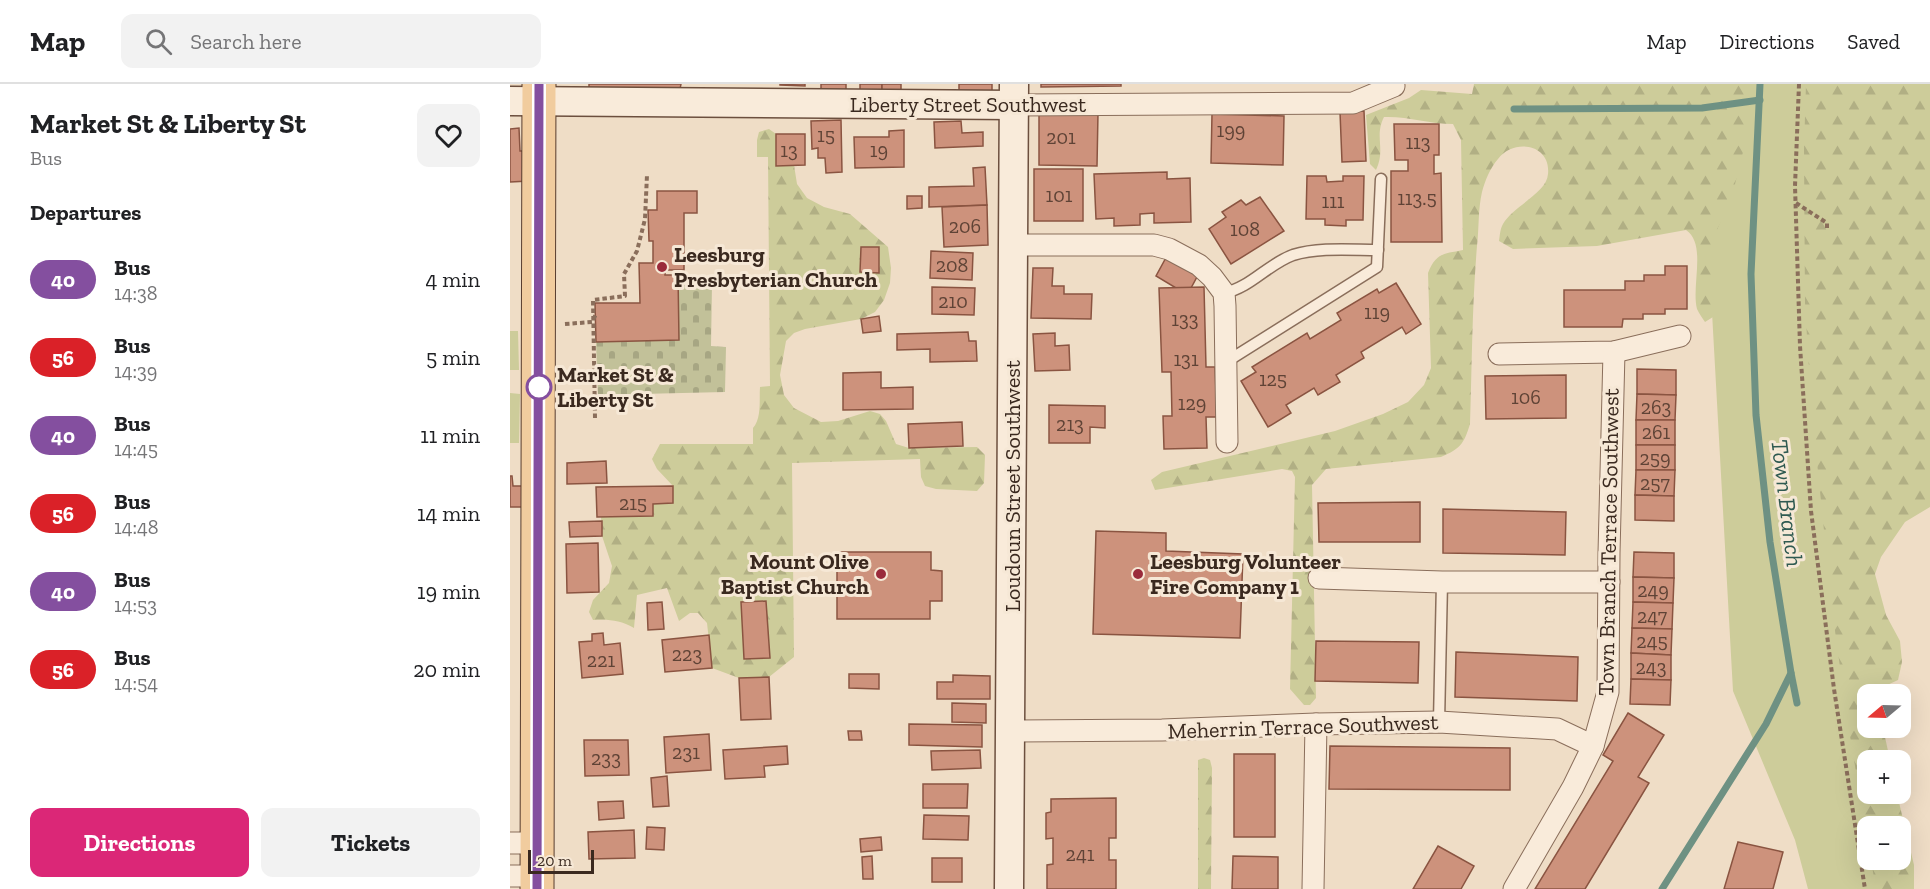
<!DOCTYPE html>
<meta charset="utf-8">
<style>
body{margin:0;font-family:"Zilla Slab",serif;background:#f2f2f2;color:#202124;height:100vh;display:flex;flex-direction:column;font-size:22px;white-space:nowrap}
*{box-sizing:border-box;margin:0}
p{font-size:20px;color:#757577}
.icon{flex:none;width:33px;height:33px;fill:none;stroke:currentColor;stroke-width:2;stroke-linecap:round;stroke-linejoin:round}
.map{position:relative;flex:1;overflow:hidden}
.side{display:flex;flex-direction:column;background:#fff;width:510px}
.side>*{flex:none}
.badge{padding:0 12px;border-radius:20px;font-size:21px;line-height:39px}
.needle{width:39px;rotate:251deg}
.fabs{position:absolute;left:1347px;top:600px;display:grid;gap:12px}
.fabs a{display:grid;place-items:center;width:54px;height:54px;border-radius:12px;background:#fff;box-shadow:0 6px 24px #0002;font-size:30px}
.scale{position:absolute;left:18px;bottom:15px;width:66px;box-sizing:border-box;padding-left:6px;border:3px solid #3a291f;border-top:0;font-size:16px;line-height:21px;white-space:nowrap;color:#3a291f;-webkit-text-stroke:4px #f6e8d6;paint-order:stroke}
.map>.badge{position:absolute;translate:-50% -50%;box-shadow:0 0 0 3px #fff}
h2{padding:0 30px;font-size:22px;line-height:54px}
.round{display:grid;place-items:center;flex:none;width:63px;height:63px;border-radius:12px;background:#f2f2f2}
.summary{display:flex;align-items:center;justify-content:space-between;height:102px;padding:0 30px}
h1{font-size:28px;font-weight:700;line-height:45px}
.button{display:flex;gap:12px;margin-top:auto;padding:12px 30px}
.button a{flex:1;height:69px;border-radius:12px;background:#db2777;color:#fff;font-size:24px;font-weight:700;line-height:69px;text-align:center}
.button a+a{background:#f2f2f2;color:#202124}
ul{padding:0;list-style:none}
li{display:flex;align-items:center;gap:18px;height:78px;padding:0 30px}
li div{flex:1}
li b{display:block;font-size:22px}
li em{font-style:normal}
li .badge{min-width:66px;font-weight:700;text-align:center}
header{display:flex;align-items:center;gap:36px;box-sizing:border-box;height:84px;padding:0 30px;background:#fff;border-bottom:2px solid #e0e0e0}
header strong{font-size:28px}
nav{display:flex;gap:33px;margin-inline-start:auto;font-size:21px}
.search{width:420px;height:54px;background:#f2f2f2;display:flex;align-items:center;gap:15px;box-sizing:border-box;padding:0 21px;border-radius:12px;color:#757577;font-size:22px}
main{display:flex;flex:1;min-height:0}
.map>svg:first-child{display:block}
</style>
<header>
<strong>Map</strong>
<div class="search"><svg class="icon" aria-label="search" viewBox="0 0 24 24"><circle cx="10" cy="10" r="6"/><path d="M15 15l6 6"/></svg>Search here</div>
<nav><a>Map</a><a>Directions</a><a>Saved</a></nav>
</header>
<main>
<section class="side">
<div class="summary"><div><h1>Market St &amp; Liberty St</h1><p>Bus</p></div><a class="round"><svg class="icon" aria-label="heart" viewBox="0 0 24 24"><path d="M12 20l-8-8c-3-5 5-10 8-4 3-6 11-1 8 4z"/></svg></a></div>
<h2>Departures</h2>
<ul>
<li><span class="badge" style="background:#844f9f;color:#fff">40</span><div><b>Bus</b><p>14:38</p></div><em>4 min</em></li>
<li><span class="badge" style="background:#da2128;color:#fff">56</span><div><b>Bus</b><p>14:39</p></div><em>5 min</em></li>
<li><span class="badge" style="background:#844f9f;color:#fff">40</span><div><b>Bus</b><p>14:45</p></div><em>11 min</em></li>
<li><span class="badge" style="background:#da2128;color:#fff">56</span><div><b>Bus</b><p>14:48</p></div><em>14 min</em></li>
<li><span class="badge" style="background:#844f9f;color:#fff">40</span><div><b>Bus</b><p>14:53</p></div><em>19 min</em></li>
<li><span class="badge" style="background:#da2128;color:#fff">56</span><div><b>Bus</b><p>14:54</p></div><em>20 min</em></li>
</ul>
<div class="button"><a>Directions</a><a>Tickets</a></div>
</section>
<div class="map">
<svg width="1420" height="805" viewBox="0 0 1420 805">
<defs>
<pattern id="forest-firs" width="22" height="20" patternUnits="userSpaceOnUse" patternTransform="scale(1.5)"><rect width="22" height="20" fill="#cdcc9a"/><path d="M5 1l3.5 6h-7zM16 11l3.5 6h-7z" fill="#b1af84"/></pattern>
<pattern id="cemetery-stones" width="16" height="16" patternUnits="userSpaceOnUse" patternTransform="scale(1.5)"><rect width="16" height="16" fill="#c2c199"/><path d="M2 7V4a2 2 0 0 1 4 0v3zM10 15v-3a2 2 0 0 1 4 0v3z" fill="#a7a683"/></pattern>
</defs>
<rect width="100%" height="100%" fill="#efddc6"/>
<!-- green -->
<g fill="#cdcc9a">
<path d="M1231 0H1332L1358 644V776H1389L1394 805H1298L1285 756 1223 607 1196 120Z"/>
<path d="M0 247H8L9 286H0Z"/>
<path d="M0 309 10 310 9 359H0Z"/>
</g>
<!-- forest -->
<g fill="url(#forest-firs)" fill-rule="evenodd">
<path d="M964 0H1238L1233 68 1222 112 1206 148 1202 193 1203 233 1195 238C1192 234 1189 229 1187 225 1181 202 1197 160 1176 146L1087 162 1003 165 989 157C990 151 990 145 993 140 1003 122 1037 109 1038 90 1041 60 1004 54 988 75 980 84 975 97 972 108 968 125 969 145 967 162 962 222 962 281 960 340 954 360 950 365 931 373L816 385 802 401 806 614 800 621H794L780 605 785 393 782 387 772 385 645 406 641 396 652 388 825 347 873 330 898 318 914 301 921 284 918 189C926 169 933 170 953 166L951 56 943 40C919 40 897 32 874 33 864 53 876 65 866 86L860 80 856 31 899 14 911 6 962 10Z"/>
<path d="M1296 0H1420V423L1395 438 1371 473 1365 490 1376 531 1390 557 1392 578 1388 596 1373 603 1367 610H1358V644H1373L1380 676H1358V710H1387L1404 781V805H1366L1361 776H1390V742H1358L1357 754 1337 634 1322 525 1301 319 1295 219 1294 65Z"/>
<path d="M259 45 266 50 267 82 284 81 287 100 297 114 314 123 340 130 378 163 381 184 380 199 374 216 365 228 351 235 295 245 284 249 276 257 270 291 274 311 284 324 311 338 328 337 360 327 370 330 376 337 386 360 399 364 467 363 475 371 474 399 467 407 426 405 415 402 411 393 410 375 282 379 284 573 259 593 229 594 202 584 197 539 188 529H180L169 537 157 504 127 511 124 544C110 536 99 535 83 536L79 528 83 516 99 499 102 482 92 452 91 433 143 432V420L163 419V402L147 385 142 375 150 360H243V344C252 334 249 315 250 303L260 302 258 73H247V56L249 48ZM351 163 369 164 350 188ZM256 517 259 574 234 575 231 519Z"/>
<path d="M694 674 700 676 702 684 701 805H688V676Z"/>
</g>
<!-- cemetery -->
<path fill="url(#cemetery-stones)" d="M169 200H202L201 262 216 263 215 308 88 311 86 258 168 256Z"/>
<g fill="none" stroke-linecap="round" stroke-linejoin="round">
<!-- stream -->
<g stroke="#6e9183" stroke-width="7">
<path d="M1004 25 1192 24 1250 16"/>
<path d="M1281 589 1287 619"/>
<path d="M1152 805 1256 640 1281 589 1260 458 1246 331 1241 190 1250 0"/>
</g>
</g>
<!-- building -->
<g fill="#cd927c" stroke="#8a5441" stroke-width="1.5">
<path d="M79 0H171L170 5H79Z"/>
<path d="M270 0H295V2L270 1Z"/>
<rect x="311" y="0" width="25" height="7"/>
<path d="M350 0H372V9L350 10Z"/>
<rect x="372" y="0" width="19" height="9"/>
<rect x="449" y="0" width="33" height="14"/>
<path d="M531 0H611V2L531 3Z"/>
<path d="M854 27 856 77 832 78 830 28Z"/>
<path d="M529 28 588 29 587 82 529 81Z"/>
<path d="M702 30 774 32 773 81 701 79Z"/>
<path d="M331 36 332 88 316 89 315 74H308V64L302 65 301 37Z"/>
<path d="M451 37 452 49 473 48V62L425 64 424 38Z"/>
<path d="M884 40H929V71H924V90L931 89 932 158H881V87H898V76H885Z"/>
<path d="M9 44 10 67H18L19 97 0 98V45Z"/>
<path d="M394 46V83L345 84 344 53H379V47Z"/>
<path d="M266 50H295V81L266 82Z"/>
<path d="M475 83 477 121 419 123V103L464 102 463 84Z"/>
<rect x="524" y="85" width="49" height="52"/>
<path d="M657 88V95L680 94 681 138 644 139V129L630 130V141L604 142V134L586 135 584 90Z"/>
<path d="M797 92H816L817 98 833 97V92H854L853 136H836V142L815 141V135H796Z"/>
<path d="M147 107H187V129H174V186H155V191H168L169 256 86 258 85 219H130L129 179H143V157H139L138 126H147Z"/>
<path d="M397 112H412V124L397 125Z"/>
<path d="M750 113 774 147 721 180 699 145 716 133 712 128 731 116 736 121Z"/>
<path d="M477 121 478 161 434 163 432 123Z"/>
<path d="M351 163H369V189L350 188Z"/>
<path d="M421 167 463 169 462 196 420 194Z"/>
<path d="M658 170 688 191 681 204H666L646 192Z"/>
<path d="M1155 182H1177V225H1155V230H1133V235H1113L1112 243H1054V206H1115V197H1134V191H1155Z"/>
<path d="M523 184H543L542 202H554V210H582L581 235 521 234Z"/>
<path d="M886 199 911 240 896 250 892 243 851 268 854 274 826 291 830 298 808 311 804 304 776 321 781 329 758 343 731 297 746 288 742 283 797 249 800 255 831 236 827 229 867 205 869 209Z"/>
<path d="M422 203 465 204 464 231 422 230Z"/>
<path d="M694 203 696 283H705L707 333H696L697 364 654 365 653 332H662L661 288H652L649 204Z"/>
<path d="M369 232 371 247 353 249 351 235Z"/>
<path d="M458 248 459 257H466L467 277 420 278V265L387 266V250Z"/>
<path d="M545 249V262L559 261 560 286 525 287 523 250Z"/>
<path d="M1127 285 1166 286V311L1127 310Z"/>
<path d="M371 288V304L403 303V325L333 326V289Z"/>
<path d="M1056 291V334L976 335 975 292Z"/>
<path d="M1127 310 1166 311 1165 336H1126Z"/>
<path d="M539 321 595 322V344L580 343V359H539Z"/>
<rect x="1126" y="336" width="39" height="25"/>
<path d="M452 338 453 362 399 364 398 340Z"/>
<rect x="1126" y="361" width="39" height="25"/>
<path d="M96 377 97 399 57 400V379Z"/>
<path d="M1126 386H1165L1164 412 1125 411Z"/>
<path d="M0 392H2L3 402H14V423H0Z"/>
<path d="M163 402V419L143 420V432L87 433 86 403Z"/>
<path d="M1125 411 1164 412V437L1125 436Z"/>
<path d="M910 418V458H809L808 419Z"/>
<path d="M933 425 1056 428 1055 471 933 469Z"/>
<path d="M92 437V452L60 453 59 438Z"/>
<path d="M586 447 656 449V467L733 470 730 554 583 550Z"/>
<path d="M88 459 89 508 57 509 56 460Z"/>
<path d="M327 468H421V486L432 487V517H420V535H327Z"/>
<path d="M1124 468 1164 469V494L1123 493Z"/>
<path d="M1123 493 1164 494 1163 519 1123 518Z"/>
<path d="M256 517 260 574 234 575 231 518Z"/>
<path d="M152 518 154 545 138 546 137 519Z"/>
<path d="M1123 518 1163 519 1162 545 1122 544Z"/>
<path d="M1122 544 1162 545 1161 571 1121 569Z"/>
<path d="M93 549 94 561 110 559 113 590 72 594 69 558 82 557V550Z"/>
<path d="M199 551 202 584 155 588 152 556Z"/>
<path d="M806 557 909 558 908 599 805 597Z"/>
<path d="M946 568 1068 573 1067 617 945 613Z"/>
<path d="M1121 569 1161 571V596L1121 595Z"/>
<path d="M339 590H369V605L339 604Z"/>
<path d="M443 591 480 592V615H427V598H443Z"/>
<path d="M259 593 261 635 231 636 229 594Z"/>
<path d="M1121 595 1161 596 1160 621 1120 620Z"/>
<path d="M442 619 476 620V639L442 638Z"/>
<path d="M1118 629 1154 651 1128 693 1139 699 1075 805H1025L1103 677 1093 671Z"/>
<path d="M399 640 472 641V663L399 661Z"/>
<path d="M338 647H351L352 656H339Z"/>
<path d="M199 650 201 686 156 689 154 653Z"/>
<path d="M74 656H118L119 691 75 692Z"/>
<path d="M277 662 278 680 254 682 255 693 215 695 213 666Z"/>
<path d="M820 662 1000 664V706L819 705Z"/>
<path d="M470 666 471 684 422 686 421 667Z"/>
<rect x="724" y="670" width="41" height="83"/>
<path d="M157 692 159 722 143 723 141 694Z"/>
<path d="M413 700H458L457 724H413Z"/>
<path d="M606 714V754H599V776H606V805H537V781L543 780V754L536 755V729L541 728V715Z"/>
<path d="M113 717 114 734 89 736 88 718Z"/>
<path d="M414 731 459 732 458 756 413 755Z"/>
<path d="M137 743 155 744 154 766 136 765Z"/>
<path d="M124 746 125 774 79 775 78 748Z"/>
<path d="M371 753 372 766 351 768 350 755Z"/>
<path d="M1228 758 1273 768 1263 805H1214Z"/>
<path d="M928 762 964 782 951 805H903Z"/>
<path d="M362 772 363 795H353L352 773Z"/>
<path d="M723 772 768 773V805H722Z"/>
<rect x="422" y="774" width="30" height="24"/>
</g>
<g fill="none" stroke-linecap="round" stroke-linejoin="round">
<!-- lane casing -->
<g stroke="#8a6e5b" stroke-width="13">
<g id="lane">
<path d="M714 209C740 204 758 180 783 171 809 163 841 166 868 166"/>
<path d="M716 278 867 183 871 95"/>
<path d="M929 638 932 498"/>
</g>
</g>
<!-- street casing -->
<g stroke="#8a6e5b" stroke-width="23">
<g id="street">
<path d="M504 21 843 19 884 2"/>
<path d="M503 161H644L659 165 689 181 702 193 714 209 715 222 717 358"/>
<path d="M989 270 1104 268 1170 252"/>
<path d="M809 494 932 498H1099"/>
<path d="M499 647 652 646 806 640 929 638 1047 645 1083 662"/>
<path d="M0 759H26"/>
<path d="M0 792H27"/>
<path d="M803 805 806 640"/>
<path d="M1004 805 1063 703 1083 662 1098 608 1099 469 1104 268"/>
</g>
</g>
<!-- secondary casing -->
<g stroke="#6c4f3e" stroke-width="31">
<g id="secondary">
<path d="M0 17 504 21"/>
<path d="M499 805 504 0"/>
</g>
</g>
<!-- primary casing -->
<g stroke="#583d2f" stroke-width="35">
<path id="primary" d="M27 805 29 0"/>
</g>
<!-- path -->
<g stroke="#8a6e5b" stroke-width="4" stroke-dasharray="4.5 3" stroke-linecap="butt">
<path d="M1289 0 1285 102 1290 262 1301 427 1324 605 1355 805"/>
<path d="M1286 119 1317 139V146"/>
<path d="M55 240 82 238 86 230"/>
<path d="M85 334 83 216 115 212 114 190 127 167 135 135 137 91"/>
</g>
<!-- lane -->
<use href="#lane" stroke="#f9ebda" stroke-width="10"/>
<!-- street -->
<use href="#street" stroke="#f9ebda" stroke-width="21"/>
<!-- secondary -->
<use href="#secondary" stroke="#f9ebda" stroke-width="28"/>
<!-- primary -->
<use href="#primary" stroke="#f1cc9e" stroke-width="33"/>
</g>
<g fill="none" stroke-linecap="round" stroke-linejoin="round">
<!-- line casing -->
<g stroke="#fff" stroke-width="14">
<path id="line" d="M27 805 29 0"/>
</g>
<!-- line -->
<use href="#line" stroke="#844f9f" stroke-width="9"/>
</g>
<!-- markers -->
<g fill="#9a2b3b" stroke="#f6e8d6" stroke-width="2">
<circle cx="152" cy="183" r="6"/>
<circle cx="371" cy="490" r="6"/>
<circle cx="628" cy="490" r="6"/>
</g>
<circle fill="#fff" stroke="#844f9f" stroke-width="3" cx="29" cy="303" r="12"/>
<g text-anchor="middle" stroke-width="6" stroke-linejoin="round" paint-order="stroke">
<!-- number labels -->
<g font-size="20" fill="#5f4336">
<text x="721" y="53">199</text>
<text x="316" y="58">15</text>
<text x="551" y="60">201</text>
<text x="908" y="65">113</text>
<text x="279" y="73">13</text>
<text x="369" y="73">19</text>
<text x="549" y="118">101</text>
<text x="907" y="121">113.5</text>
<text x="823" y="124">111</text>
<text x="455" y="149">206</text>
<text x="735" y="152">108</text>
<text x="442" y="188">208</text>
<text x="443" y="224">210</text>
<text x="867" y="235">119</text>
<text x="675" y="242">133</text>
<text x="676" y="282">131</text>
<text x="763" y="302">125</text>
<text x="1016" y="320">106</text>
<text x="682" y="326">129</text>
<text x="1146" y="330">263</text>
<text x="560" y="347">213</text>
<text x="1146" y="355">261</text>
<text x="1145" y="381">259</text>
<text x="1145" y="406">257</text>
<text x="123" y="426">215</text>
<text x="1143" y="513">249</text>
<text x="1142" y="539">247</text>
<text x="1142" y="564">245</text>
<text x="177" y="577">223</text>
<text x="91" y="583">221</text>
<text x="1141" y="590">243</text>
<text x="176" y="675">231</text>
<text x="96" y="681">233</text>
<text x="570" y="777">241</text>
</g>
<!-- street labels -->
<g font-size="22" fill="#3a291f" stroke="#f6e8d6">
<text x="458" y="28">Liberty Street Southwest</text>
<text transform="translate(502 402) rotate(-90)" y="8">Loudoun Street Southwest</text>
<text transform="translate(1098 458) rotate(-89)" y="8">Town Branch Terrace Southwest</text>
<text transform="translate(793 642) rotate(-2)" y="8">Meherrin Terrace Southwest</text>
</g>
<!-- poi labels -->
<g font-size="22" font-weight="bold" fill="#3a291f" stroke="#f6e8d6" text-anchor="start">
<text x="164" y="178">Leesburg<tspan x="164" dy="25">Presbyterian Church</tspan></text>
<text x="359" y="485" text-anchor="end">Mount Olive<tspan x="359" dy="25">Baptist Church</tspan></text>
<text x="640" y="485">Leesburg Volunteer<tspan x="640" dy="25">Fire Company 1</tspan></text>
</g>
<!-- stop labels -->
<g font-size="22" font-weight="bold" fill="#3a291f" stroke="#f6e8d6" text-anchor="start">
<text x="47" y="298">Market St &amp;<tspan x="47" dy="25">Liberty St</tspan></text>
</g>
<!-- water labels -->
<g font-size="24" font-style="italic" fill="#2f5a51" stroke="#f6e8d6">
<text transform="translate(1277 419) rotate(83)" y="8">Town Branch</text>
</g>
</g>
</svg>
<div class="fabs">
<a><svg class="needle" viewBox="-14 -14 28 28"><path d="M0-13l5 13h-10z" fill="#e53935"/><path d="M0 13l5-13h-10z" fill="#757577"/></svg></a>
<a>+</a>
<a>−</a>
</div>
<div class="scale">20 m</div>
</div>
</main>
